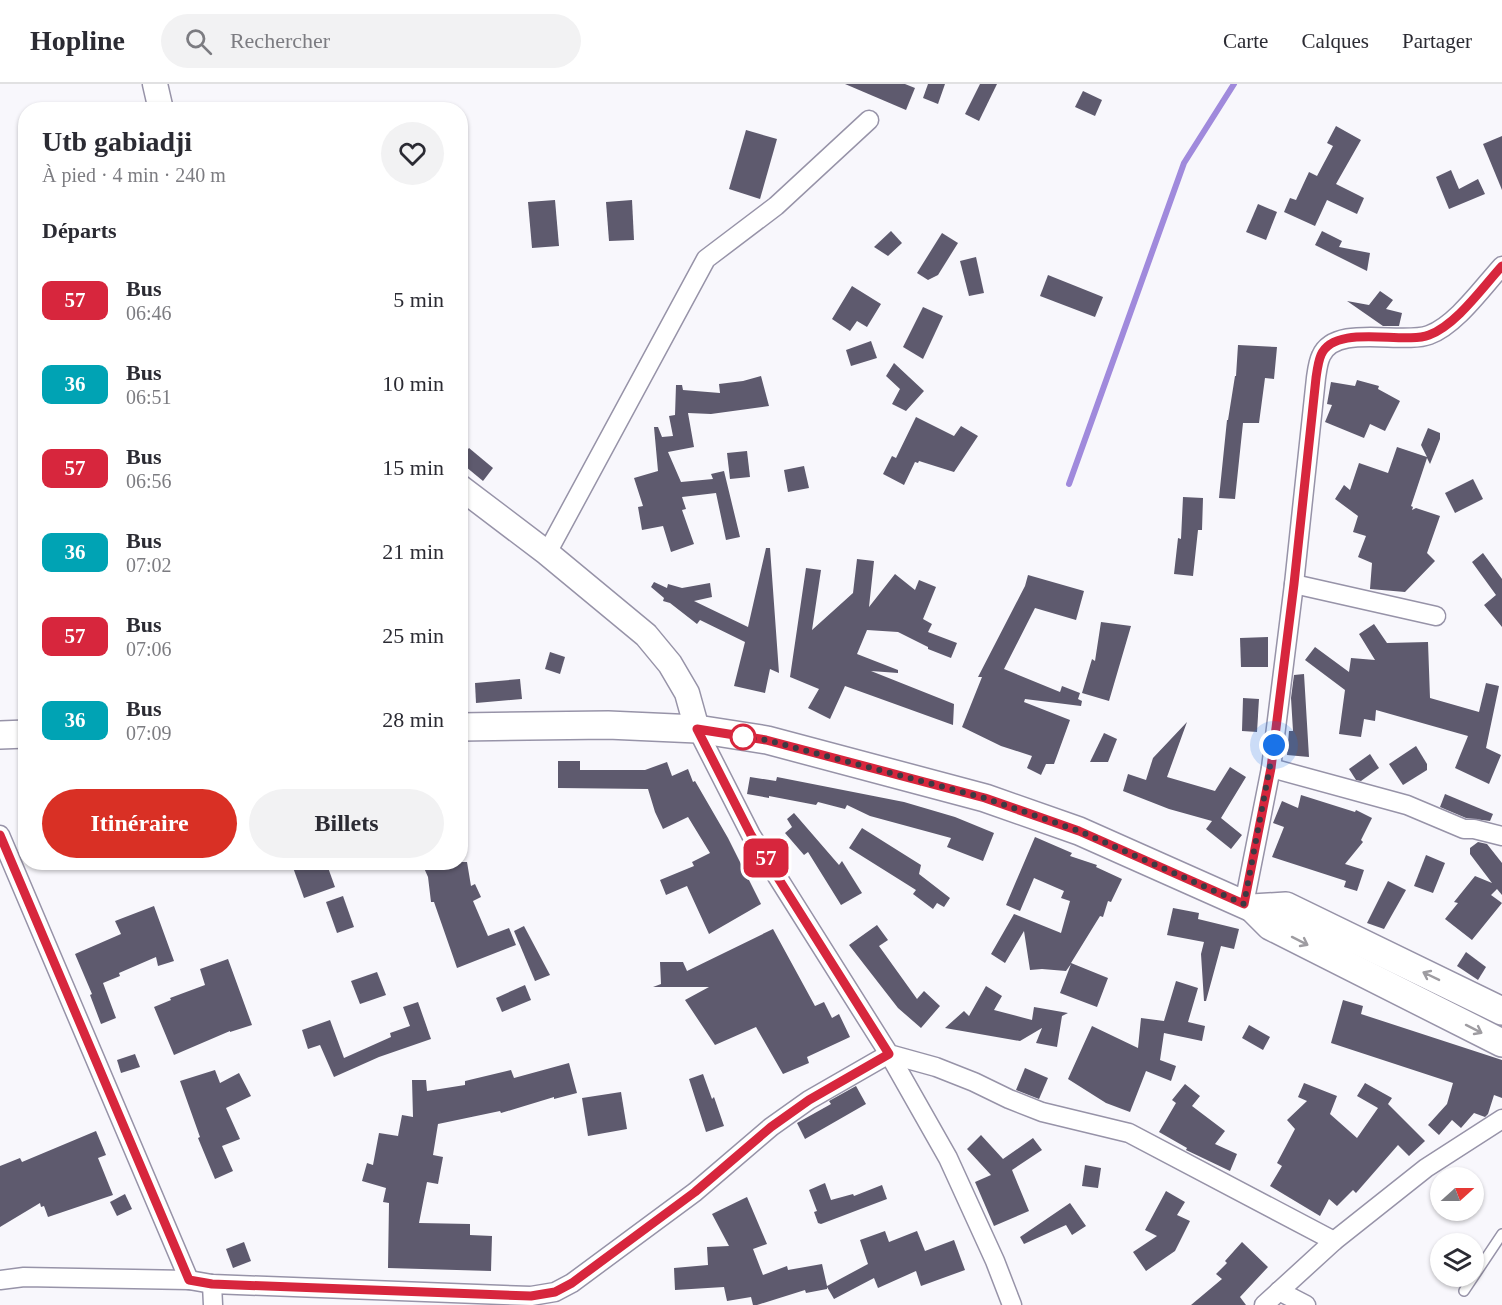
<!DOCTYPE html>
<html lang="fr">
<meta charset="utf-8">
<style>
body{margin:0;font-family:Georgia,serif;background:#f2f2f3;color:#2b2b33;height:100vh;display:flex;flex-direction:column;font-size:22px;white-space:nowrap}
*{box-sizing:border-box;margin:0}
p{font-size:20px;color:#7c7c81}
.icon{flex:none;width:33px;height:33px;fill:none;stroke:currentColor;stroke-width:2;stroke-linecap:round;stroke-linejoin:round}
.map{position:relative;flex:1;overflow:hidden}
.sheet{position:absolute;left:18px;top:18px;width:450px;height:768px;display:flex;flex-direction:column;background:#fff;border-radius:24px;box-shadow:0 2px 4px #0004}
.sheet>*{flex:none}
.badge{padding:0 12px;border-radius:9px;font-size:21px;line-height:39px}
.needle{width:39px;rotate:69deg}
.fabs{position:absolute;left:1430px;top:1083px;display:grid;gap:12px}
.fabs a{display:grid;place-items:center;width:54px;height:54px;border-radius:50%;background:#fff;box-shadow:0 2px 4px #0004;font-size:30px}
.you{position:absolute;width:30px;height:30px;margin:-15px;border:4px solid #fff;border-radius:50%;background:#1a73e8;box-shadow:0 0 0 9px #1a73e833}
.map>.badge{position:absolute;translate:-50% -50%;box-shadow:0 0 0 3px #fff}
h2{padding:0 24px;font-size:22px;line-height:54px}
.round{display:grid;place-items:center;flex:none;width:63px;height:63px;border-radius:32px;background:#f2f2f3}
.overview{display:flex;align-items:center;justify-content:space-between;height:102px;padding:0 24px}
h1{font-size:28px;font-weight:800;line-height:45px}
.action{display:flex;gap:12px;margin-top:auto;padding:12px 24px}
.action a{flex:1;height:69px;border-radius:36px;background:#d93025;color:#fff;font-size:24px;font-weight:800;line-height:69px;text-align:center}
.action a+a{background:#f2f2f3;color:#2b2b33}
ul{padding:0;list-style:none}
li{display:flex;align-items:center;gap:18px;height:84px;padding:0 24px}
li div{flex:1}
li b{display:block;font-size:22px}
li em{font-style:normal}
li .badge{min-width:66px;font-weight:700;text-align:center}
header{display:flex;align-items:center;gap:36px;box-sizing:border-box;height:84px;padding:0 30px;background:#fff;border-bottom:2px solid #e1e1e2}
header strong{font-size:28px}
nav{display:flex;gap:33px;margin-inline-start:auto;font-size:21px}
.search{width:420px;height:54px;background:#f2f2f3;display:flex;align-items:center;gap:15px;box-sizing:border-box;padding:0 21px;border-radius:33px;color:#7c7c81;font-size:22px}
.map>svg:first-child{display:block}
</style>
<header>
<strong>Hopline</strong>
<div class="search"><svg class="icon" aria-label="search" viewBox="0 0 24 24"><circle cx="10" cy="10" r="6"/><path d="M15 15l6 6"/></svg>Rechercher</div>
<nav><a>Carte</a><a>Calques</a><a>Partager</a></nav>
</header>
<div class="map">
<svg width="1502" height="1221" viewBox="0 0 1502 1221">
<rect width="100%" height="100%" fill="#f8f7fc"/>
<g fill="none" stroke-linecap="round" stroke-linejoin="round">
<!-- stream -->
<path stroke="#a08adc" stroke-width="6" d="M1069 400 1184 79 1234 0"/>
</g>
<!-- building -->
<g fill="#5e5a6e">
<path d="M845 0H905L915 4 906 26Z"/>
<path d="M928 0H945L938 20 923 14Z"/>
<path d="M980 0H997L979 37 965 30Z"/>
<path d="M1083 7 1102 16 1095 32 1075 23Z"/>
<path d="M1336 42 1361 56 1336 100 1364 114 1357 130 1327 116 1315 142 1284 128 1290 114 1296 116 1309 88 1317 92 1333 62 1327 59Z"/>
<path d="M746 46 777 55 760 115 729 105Z"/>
<path d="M1502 52V106L1483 60Z"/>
<path d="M1451 86 1459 105 1478 95 1485 110 1449 125 1436 93Z"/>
<path d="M555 116 559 162 532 164 528 118Z"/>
<path d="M632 116 634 156 609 157 606 118Z"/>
<path d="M1258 120 1277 128 1266 156 1246 148Z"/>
<path d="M891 147 902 159 888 172 874 163Z"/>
<path d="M1322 147 1342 157 1339 163 1370 169 1367 187 1315 161Z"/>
<path d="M942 149 958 159 938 191 928 196 917 189Z"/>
<path d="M976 173 984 209 969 212 960 177Z"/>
<path d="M1048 191 1103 213 1095 233 1040 212Z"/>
<path d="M852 202 881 220 867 243 857 237 850 247 832 235Z"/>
<path d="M1380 207 1393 216 1386 225 1402 229 1399 242H1383L1347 217 1369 221Z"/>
<path d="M923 223 943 232 923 275 903 263Z"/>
<path d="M871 257 877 274 851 282 846 266Z"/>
<path d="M1238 261 1277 263 1274 295 1265 294 1259 339H1243L1235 415 1219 414 1227 336H1228L1235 292H1236Z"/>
<path d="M894 279 924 307 906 327 892 320 900 305 886 292Z"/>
<path d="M761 292 769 322 711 330 688 329 694 363 668 368 681 398 713 395 711 390 724 387 740 453 726 456 716 409 682 413 686 425 682 426 694 460 671 468 663 442 642 446 638 423 643 422 634 394 658 387 654 343H658L662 353 673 352 669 332 675 331 676 301H682L683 306 720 309 719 300 743 297Z"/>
<path d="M1357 296 1379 302 1378 305 1400 317 1385 347 1370 340 1364 354 1325 338 1332 321 1327 320 1331 298 1355 302Z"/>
<path d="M916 333 954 352 961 342 978 352 954 388 919 377 918 379 915 378 904 401 883 390 892 372 896 374Z"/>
<path d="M1428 344 1440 349V355L1430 380 1427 374 1411 422 1413 423 1412 426 1416 424 1440 432 1427 469 1435 477 1405 508 1370 505 1372 479 1358 473 1366 452 1353 448 1358 432 1335 415 1344 401 1350 406 1359 379 1388 389 1397 363 1427 373 1421 361Z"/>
<path d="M469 364 493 384 483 397 460 378V374Z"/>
<path d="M747 367 750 393 730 395 727 369Z"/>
<path d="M804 382 809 404 788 408 784 386Z"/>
<path d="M1473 395 1483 415 1455 429 1445 409Z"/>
<path d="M1183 413 1203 414 1202 446H1198L1193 492 1174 490 1178 454 1181 455Z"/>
<path d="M766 464H770L779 589 770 585 765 609 734 602 745 558 700 536 697 540 670 519 663 517 664 514 651 503 654 498 667 504 668 500 682 504 710 499 712 513 694 517 748 543Z"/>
<path d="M1483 469 1502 495V543L1484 521 1496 511 1472 478Z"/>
<path d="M857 475 874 477 869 523 895 490 915 506 919 496 936 503 923 535 932 540 928 548 957 559 951 574 928 565V563L898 548 867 546 857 570 898 586V589L871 587 954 620 953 641 845 602 830 635 808 624 819 605 790 593 806 484 821 486 812 546 853 509Z"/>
<path d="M1028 491 1084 507 1076 536 1035 524 1004 585 1060 608 1062 602 1080 609 1078 615 1082 617 1081 622 1025 615 1024 618 1070 636 1054 680H1046L1041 691 1027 684 1032 672 1001 662 962 643 982 593H978L1025 502Z"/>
<path d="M1101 538 1131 542 1109 617 1082 609 1092 575 1095 577Z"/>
<path d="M1374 540 1387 559 1428 558 1430 614 1479 628 1486 599 1499 602 1486 664 1501 671 1489 700 1455 684 1468 652 1376 626 1375 637 1364 635 1361 653 1339 650 1345 606 1305 576 1315 563 1349 588 1351 574 1375 576 1359 550Z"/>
<path d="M1268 553V583H1241L1240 554Z"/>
<path d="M550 568 565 573 560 590 545 585Z"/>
<path d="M1304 590 1309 673 1287 671 1289 647H1293L1291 614 1294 591Z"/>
<path d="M520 595 522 615 476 619 475 599Z"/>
<path d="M1243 614 1259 615 1257 648 1242 647Z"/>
<path d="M1187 638 1167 693 1215 707 1230 683 1246 693 1221 734 1242 751 1231 765 1206 745 1212 737 1169 725 1123 707 1128 690 1146 696 1153 674Z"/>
<path d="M1104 649 1117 655 1108 678H1090Z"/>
<path d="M1416 662 1427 680V686L1403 701 1389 680Z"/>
<path d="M1370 670 1379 684 1361 697 1356 696 1349 685Z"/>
<path d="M558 677H580V686H645L667 678 672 692 688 685 693 698 695 697 728 754 761 820 709 850 687 802 666 811 660 796 694 782 692 778 710 769 688 733 663 745 655 728 648 705 558 704Z"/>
<path d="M750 693 776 697 777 693 904 718 955 733 994 749 983 777 947 763 951 754 870 732 847 721 845 725 818 718 816 721 769 712V714L747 710Z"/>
<path d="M1445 710 1493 730 1490 737 1466 734 1440 723Z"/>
<path d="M1301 711 1355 728 1356 726 1372 734 1361 756 1363 758 1345 780 1364 786 1357 807 1344 803 1346 797 1272 773 1284 743 1273 739 1282 717 1298 724Z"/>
<path d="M794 729 839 781 842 777 862 809 841 821 808 768 804 771 785 749 792 743 787 735Z"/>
<path d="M862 744 921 781 919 790 950 814 944 823 937 819 933 825 913 810 916 806 849 764Z"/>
<path d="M1035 753 1072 769 1070 772 1097 781 1096 783 1122 795 1111 818 1108 817 1103 833 1100 832 1071 879 1108 894 1097 923 1060 909 1071 880 1066 887 1042 885 1030 886 1024 847 1005 879 991 870 1014 830 1061 849 1070 817 1061 814 1064 807 1034 794 1020 827 1006 821Z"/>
<path d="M1478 758 1487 760 1502 779V811L1497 805 1491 811 1502 819 1472 856 1445 835 1458 819 1454 818 1475 792 1492 799 1470 770V764Z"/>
<path d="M1426 771 1445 779 1433 809 1414 802Z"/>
<path d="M291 778H326L335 803 304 814Z"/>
<path d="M436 778H467L471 802 475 800 481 813 473 817 488 852 509 844 516 861 457 884 434 818H431L428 793 424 784Z"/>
<path d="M1388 797 1406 806 1384 845 1367 839Z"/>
<path d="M343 812 354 843 337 849 326 818Z"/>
<path d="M154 822 174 877 158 882 156 873 119 889 120 892 103 899 116 934 101 940 90 911 92 910 75 870 121 850 115 837Z"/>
<path d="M1173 824 1199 829 1198 835 1239 845 1234 865 1221 862 1206 917H1204L1201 870 1204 858 1167 851Z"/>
<path d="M877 841 888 856 879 862 917 915 924 907 940 922 921 944 898 924 849 861Z"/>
<path d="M524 842 550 891 535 897 514 847Z"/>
<path d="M773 845 815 922 824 918 832 934 839 930 850 953 807 973 809 979 783 990 756 943 715 961 685 916 709 903H653L661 900 660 878H683L687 887Z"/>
<path d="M1466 868 1486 883 1478 896 1457 882Z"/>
<path d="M228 875 252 941 230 948V947L174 971 154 923 171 916 170 914 205 901 200 885Z"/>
<path d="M377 888 386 911 360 920 351 897Z"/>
<path d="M1176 897 1198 904 1188 938 1205 942 1202 957 1164 949 1160 976 1176 982 1171 997 1146 987 1130 1028 1106 1019 1068 995 1092 942 1138 964 1141 934 1164 937Z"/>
<path d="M525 901 531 916 502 928 496 914Z"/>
<path d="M986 902 1002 912 994 926 1032 936 1034 923 1068 929 1062 932 1057 963 1036 959 1042 944 1020 957 945 944 964 927 969 932Z"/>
<path d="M1343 916 1363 922 1361 930 1502 976V1014L1494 1011 1488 1030 1485 1033 1474 1029 1461 1044 1452 1036 1439 1051 1428 1041 1447 1020 1453 999 1331 959Z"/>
<path d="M418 918 431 955 379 973 334 993 320 961 308 965 302 946 330 936 344 974 391 953 390 949 410 942 403 923Z"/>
<path d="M1249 941 1270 953 1263 966 1242 954Z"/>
<path d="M135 970 140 983 121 989 117 976Z"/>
<path d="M569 979 577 1009 554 1015V1013L501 1029 500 1027 438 1040 433 1071 443 1073 438 1100 427 1098 419 1139 470 1140V1151L492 1152 491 1187 388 1184 389 1119 383 1118 386 1104 362 1097 367 1079 373 1081 379 1049 398 1052 402 1031 413 1033 412 996H426L427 1007 465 1001V997L511 986 514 994Z"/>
<path d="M1025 984 1048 994 1039 1015 1016 1006Z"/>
<path d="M215 986 220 999 239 989 251 1012 226 1024 240 1055 222 1062 233 1087 215 1095 198 1054 200 1053 180 997Z"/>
<path d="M703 990 712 1015 714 1013 724 1042 706 1048 689 995Z"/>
<path d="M1304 999 1337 1012 1330 1030 1357 1054 1378 1024 1357 1012 1365 999 1392 1014 1388 1020 1425 1057 1409 1072 1398 1061 1356 1109 1353 1106 1337 1122 1329 1115 1320 1132 1270 1102 1282 1082 1277 1079 1295 1045 1287 1036 1307 1017 1298 1013Z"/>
<path d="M1185 1000 1200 1012 1192 1022 1225 1047 1215 1060 1237 1070 1230 1087 1186 1066 1187 1064 1159 1048 1176 1019 1172 1016Z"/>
<path d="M856 1002 866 1020 805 1055 797 1039 831 1020 829 1017Z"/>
<path d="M621 1008 627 1045 588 1052 582 1014Z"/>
<path d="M96 1047 106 1071 98 1074 113 1111 48 1133 44 1122 41 1123 40 1119 0 1143V1082L20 1074 22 1078Z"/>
<path d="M981 1051 1003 1075 1033 1054 1042 1066 1012 1086 1029 1127 994 1142 975 1098 991 1091 967 1065Z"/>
<path d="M1085 1081 1101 1084 1098 1104 1082 1102Z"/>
<path d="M825 1099 831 1116 853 1110 854 1112 882 1101 887 1115 821 1140 818 1139 814 1128 817 1127 809 1106Z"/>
<path d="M1166 1107 1185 1118 1177 1131 1190 1137 1175 1167 1146 1187 1133 1168 1157 1152 1145 1146Z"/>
<path d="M125 1110 132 1125 117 1132 110 1118Z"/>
<path d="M747 1113 767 1160 753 1165 763 1191 787 1182 788 1186 822 1180 827 1202 868 1180 860 1156 885 1147 889 1158 917 1147 925 1167 954 1156 965 1186 921 1202 916 1187 878 1204 874 1194 834 1215 827 1203V1205L806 1209 805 1206 757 1221H753L751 1213 727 1217 724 1203 675 1206 674 1184 708 1181 707 1163 729 1162 712 1130Z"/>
<path d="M1070 1119 1086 1142 1072 1151 1066 1141 1024 1160 1020 1153Z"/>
<path d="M244 1158 251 1177 233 1184 226 1165Z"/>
<path d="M1242 1158 1268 1183 1240 1213 1246 1221H1191L1222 1195 1216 1190 1227 1179 1225 1177Z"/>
</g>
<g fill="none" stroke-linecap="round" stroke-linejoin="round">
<!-- lane casing -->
<g stroke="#9793a8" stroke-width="12">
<path id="lane" d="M1464 1207 1502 1150"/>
</g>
<!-- street casing -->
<g stroke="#9793a8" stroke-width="21">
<g id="street">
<path d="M547 469 706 175 776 122 869 36"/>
<path d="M1294 500 1436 532"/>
<path d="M697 645 751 751 889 970 936 983 974 998 1009 1015 1042 1028 1129 1049 1334 1157"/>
<path d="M1271 684 1407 721 1464 745H1474L1502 752"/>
<path d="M0 751 189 1196"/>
<path d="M1244 820 1271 684 1294 500 1316 294C1317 287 1318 278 1321 272 1335 239 1402 261 1429 251 1456 241 1482 204 1502 182"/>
<path d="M0 1196 24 1193 189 1196 212 1200 531 1212 555 1208 572 1199 695 1108 771 1043 809 1016 889 970 948 1074 995 1177 1012 1221"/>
<path d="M212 1200 213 1221"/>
<path d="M1279 1207 1306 1221"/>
<path d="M1264 1221 1334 1157 1426 1084 1502 1035"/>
</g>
</g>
<!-- secondary casing -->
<g stroke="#9793a8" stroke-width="27">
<g id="secondary">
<path d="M155 0 161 26"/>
<path d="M460 403 547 469 646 551 670 580 687 609 697 645"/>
</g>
</g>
<!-- primary casing -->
<g stroke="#9793a8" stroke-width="30">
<g id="primary">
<path d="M460 643 608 641 697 645 767 656 985 714 1079 747 1252 824 1270 842 1502 959"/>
<path d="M0 651 26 650"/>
<path d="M1252 824 1286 822 1502 927"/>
</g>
</g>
<!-- lane -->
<use href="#lane" stroke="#fff" stroke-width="9"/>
<!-- street -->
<use href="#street" stroke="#fff" stroke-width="18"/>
<!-- secondary -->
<use href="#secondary" stroke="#fff" stroke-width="24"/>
<!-- primary -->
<use href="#primary" stroke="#fff" stroke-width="27"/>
</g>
<!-- one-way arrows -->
<defs><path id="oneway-shaft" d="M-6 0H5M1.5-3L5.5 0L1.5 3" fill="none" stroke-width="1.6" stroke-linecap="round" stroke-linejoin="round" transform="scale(1.5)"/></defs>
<g stroke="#9e9ca1">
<use href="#oneway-shaft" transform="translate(1300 857) rotate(27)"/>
<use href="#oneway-shaft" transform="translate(1431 892) rotate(-154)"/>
<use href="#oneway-shaft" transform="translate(1474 945) rotate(27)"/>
</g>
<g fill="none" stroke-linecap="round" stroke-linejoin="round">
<!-- line casing -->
<g stroke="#fff" stroke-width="14">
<path id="line" d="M0 751 189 1196 212 1200 531 1212 555 1208 572 1199 695 1108 771 1043 809 1016 889 970 751 751 697 645 766 656 985 714 1079 747 1244 820 1271 684 1294 500 1316 294C1317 287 1318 278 1321 271 1335 239 1403 261 1429 251 1456 241 1482 204 1502 182"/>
</g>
<!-- line -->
<use href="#line" stroke="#d7263d" stroke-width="9"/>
<!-- walk -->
<path stroke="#3c3a43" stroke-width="6" stroke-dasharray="0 10.8" d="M743 653 766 656 985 714 1079 747 1244 820 1274 661"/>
</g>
<!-- markers -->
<circle fill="#fff" stroke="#d7263d" stroke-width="3" cx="743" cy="653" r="12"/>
</svg>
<div class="fabs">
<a><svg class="needle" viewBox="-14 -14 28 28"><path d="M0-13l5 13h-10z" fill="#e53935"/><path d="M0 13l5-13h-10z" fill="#7c7c81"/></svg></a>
<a><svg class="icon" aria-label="layers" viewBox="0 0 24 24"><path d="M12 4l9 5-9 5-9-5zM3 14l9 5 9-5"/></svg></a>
</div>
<div class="you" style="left:1274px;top:661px"></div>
<b class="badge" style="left:766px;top:774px;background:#d7263d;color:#fff">57</b>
<section class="sheet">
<div class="overview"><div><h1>Utb gabiadji</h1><p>À pied · 4 min · 240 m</p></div><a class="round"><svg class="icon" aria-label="heart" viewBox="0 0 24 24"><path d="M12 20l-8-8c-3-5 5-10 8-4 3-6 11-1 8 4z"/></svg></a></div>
<h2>Départs</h2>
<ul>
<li><span class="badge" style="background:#d7263d;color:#fff">57</span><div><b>Bus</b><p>06:46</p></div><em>5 min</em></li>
<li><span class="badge" style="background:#00a3b4;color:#fff">36</span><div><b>Bus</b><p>06:51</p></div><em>10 min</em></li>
<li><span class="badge" style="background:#d7263d;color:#fff">57</span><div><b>Bus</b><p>06:56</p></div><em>15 min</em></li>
<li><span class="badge" style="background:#00a3b4;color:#fff">36</span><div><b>Bus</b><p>07:02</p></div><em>21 min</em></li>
<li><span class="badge" style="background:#d7263d;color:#fff">57</span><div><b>Bus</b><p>07:06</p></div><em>25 min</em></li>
<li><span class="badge" style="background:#00a3b4;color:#fff">36</span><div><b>Bus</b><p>07:09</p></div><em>28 min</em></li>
</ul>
<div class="action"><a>Itinéraire</a><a>Billets</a></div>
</section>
</div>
